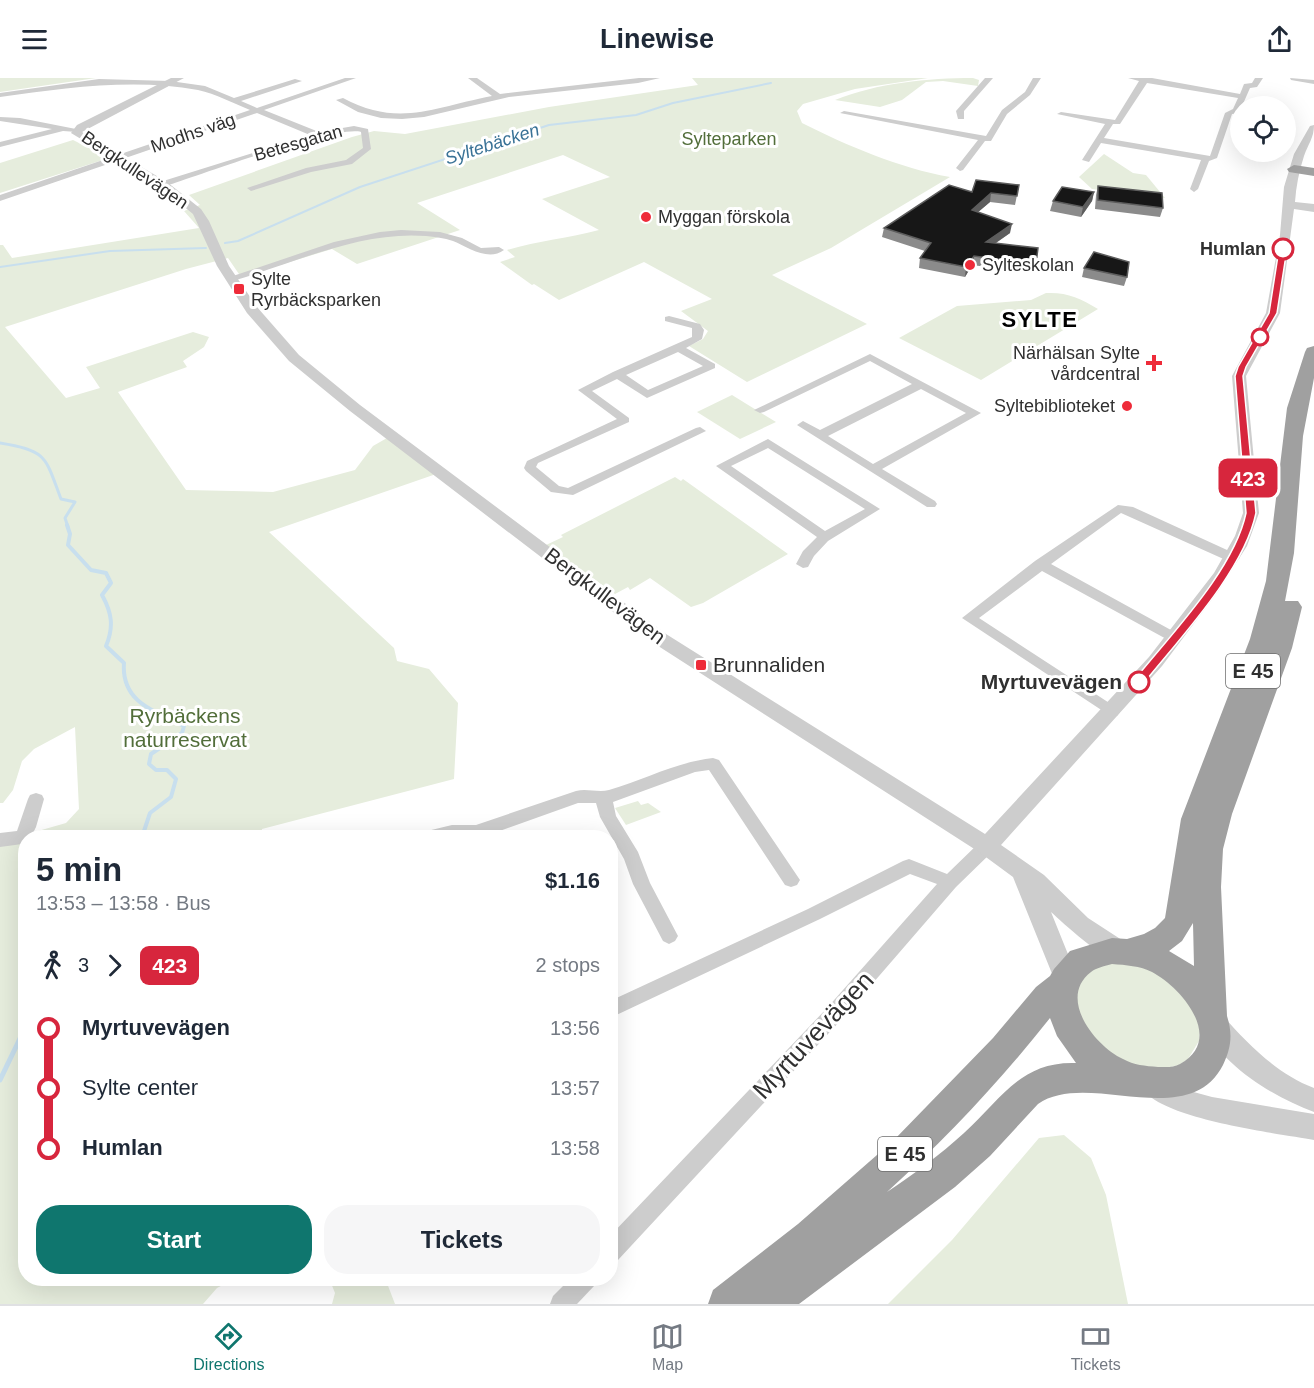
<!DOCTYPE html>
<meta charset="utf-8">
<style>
body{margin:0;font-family:Arial,sans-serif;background:#f6f6f7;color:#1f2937;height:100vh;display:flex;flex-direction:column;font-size:22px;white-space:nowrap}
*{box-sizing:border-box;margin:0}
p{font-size:20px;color:#747a83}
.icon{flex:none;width:33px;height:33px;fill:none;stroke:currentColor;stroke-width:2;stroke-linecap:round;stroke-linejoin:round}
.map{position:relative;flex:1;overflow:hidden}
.side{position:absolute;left:18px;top:752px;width:600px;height:456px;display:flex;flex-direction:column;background:#fff;border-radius:24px;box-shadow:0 6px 24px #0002}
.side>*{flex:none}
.badge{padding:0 12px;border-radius:9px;font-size:21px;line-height:39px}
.fabs{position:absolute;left:1230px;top:18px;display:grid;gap:12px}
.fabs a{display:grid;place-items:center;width:66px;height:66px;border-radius:50%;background:#fff;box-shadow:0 6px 24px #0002;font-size:30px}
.map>.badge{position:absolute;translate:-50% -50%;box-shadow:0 0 0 3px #fff}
.legs{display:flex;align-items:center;gap:9px;height:66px;padding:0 18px;font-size:20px}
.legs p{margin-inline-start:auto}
.summary{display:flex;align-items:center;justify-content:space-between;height:102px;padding:0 18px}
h1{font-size:33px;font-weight:700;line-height:45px}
.action{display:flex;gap:12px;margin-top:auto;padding:12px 18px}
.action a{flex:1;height:69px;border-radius:24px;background:#0f766e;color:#fff;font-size:24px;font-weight:700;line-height:69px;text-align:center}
.action a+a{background:#f6f6f7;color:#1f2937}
ul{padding:0 18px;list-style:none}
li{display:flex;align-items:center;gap:21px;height:60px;font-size:22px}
li i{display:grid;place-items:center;width:9px;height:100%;margin:0 8px;background:currentColor}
li i::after{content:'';width:15px;height:15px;margin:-8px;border:4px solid;border-radius:50%;background:#fff}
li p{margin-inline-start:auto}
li:first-child i{background:linear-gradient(#0000 50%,currentColor 0)}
li:last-child i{background:linear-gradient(currentColor 50%,#0000 0)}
header{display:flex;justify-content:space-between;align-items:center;height:78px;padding:0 18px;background:#fff;font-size:27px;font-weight:700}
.tab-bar{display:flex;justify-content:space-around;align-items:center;height:84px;border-top:2px solid #e0e1e3;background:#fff;font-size:16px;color:#747a83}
.tab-bar a{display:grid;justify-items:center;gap:3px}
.tab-bar .selected{color:#0f766e}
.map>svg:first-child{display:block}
</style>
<header><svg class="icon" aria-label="menu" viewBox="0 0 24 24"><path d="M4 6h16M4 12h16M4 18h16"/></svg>Linewise<svg class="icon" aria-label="share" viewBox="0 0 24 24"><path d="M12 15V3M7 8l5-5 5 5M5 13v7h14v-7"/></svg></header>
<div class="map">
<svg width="1314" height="1226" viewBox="0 0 1314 1226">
<rect width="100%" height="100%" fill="#fff"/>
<!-- green -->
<g fill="#e6eddd">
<path d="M0 0H96L0 14Z"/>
<path d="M692 0H928L855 11 803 26 797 33 802 45C848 68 899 90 950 99L831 170 772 197 867 246 747 304 689 268 703 261 708 253 681 233 712 221 644 184 559 222 534 206 532 207 500 184 515 179 507 172C537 163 569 160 599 152L542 121 610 99 563 77 417 125 460 152 357 186 332 171 241 199 228 180 186 191 5 249 66 320 100 310 86 289 193 254 209 259 204 269 183 283 187 289 118 314 186 412 273 414 355 392 373 368 387 360 439 395 269 454 394 570 397 583 429 591 458 625 454 701 262 751 261 759H26V1200H236L217 1210 203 1226H0V758L17 759 66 745 79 731 75 649 34 671 22 683 13 712 3 725H0V167H3L12 180 199 150 184 133 200 127 189 117 352 59 374 53 405 56 549 29 698 7Z"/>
<path d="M973 0 979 2 978 8 943 3 926 4 902 22 880 29 835 22C877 5 928 0 973 0Z"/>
<path d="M73 62 107 79 106 81 0 115V85Z"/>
<path d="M1104 76 1133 95 1146 97 1165 120 1092 111 1079 99Z"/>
<path d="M1046 215C1067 214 1080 220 1098 231L981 302 899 260 957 228 1031 222Z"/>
<path d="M732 317 776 344 740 361 697 334Z"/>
<path d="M675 399 681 403 683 401 788 476 703 525 691 529 650 500 630 512 628 509 615 516 546 467 563 459 561 457Z"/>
<path d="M638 723 641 727 648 725 661 734 626 747 615 730Z"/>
<path d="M1118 884 1156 893 1194 929 1200 952 1199 963 1188 981 1179 987 1155 993 1115 983 1078 944 1076 911 1087 895 1096 889Z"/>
<path d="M1064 1057 1091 1080 1106 1117 1128 1226H888L952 1162 1039 1060Z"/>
<path d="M329 1200H385L395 1226H332L335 1215Z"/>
</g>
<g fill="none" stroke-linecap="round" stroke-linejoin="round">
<!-- stream-far3 -->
<g stroke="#c8dfee" stroke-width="2">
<path d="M225 165 238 163 360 109 549 47 636 37 673 25 771 5"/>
<path d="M0 189 110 173 206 170"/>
</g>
<!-- stream-far2 -->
<path stroke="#c8dfee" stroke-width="3" d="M0 365C48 373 45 379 61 421L75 424 65 440 68 449"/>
<!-- stream-far1 -->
<path stroke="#c8dfee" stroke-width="4" d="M67 447 70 456 68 467 91 492 106 495 111 505 102 517C112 535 114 549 106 568L124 585C121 624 154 633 184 648L182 655 151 676 149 686 156 692H167L176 701 171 719 150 735 142 759"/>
<!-- stream -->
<path stroke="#c8dfee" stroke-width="5" d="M0 1002 26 948"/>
<!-- minor -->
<g fill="#cdcdcd" fill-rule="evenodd">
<path d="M345 0H356L264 32 319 54 354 48 368 51 371 71 352 86 311 94 251 113 247 110 306 90 346 82 363 70 361 54C335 47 200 97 166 108H160V104L310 57 257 35 0 123V117L250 32C233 25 216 16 198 12 134 0 64 10 0 19V15L99 1 170 3 205 8 234 20 295 1 302 3 241 23 257 30Z"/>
<path d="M468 0H477L500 16 639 0H660L638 5 509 19 424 39 402 41 381 40 358 34 336 22 343 20C399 50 434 29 492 18Z"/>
<path d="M985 0H993L964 33V41H958L956 33Z"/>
<path d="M1033 0H1041L1030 17 1007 36 991 63H985L963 92 960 93 956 90 978 62 840 35 844 33 986 58 1002 32 1025 14Z"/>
<path d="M1128 0H1152L1240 16 1244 6 1252 5 1255 0H1263L1257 9 1250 10 1239 35 1232 36 1217 80 1209 83 1198 111 1194 114 1190 111 1201 82 1101 65 1089 84 1082 82 1105 46 1057 36 1061 34 1115 42 1139 3ZM1147 5 1238 20 1233 31 1225 35 1210 78 1104 60 1113 46H1120Z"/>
<path d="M1290 0 1314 2V6L1291 2Z"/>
<path d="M0 39 20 40 81 52 77 54 63 53 0 69V64L52 51 0 43Z"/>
<path d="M401 152 440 154 462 160 481 170 499 169 504 172C488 184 468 169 453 163 444 160 435 159 426 158 360 153 297 184 236 202L227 200 334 164 380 154Z"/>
<path d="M669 238 700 246 704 252 702 261 686 270 715 286V290L647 320 617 301 592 313 629 340V344L538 385 536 389 559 408 568 410 696 350 700 349 706 353 573 417 551 414 526 393 524 390 527 383 617 341 578 312 613 294 692 259V250L665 243V239ZM678 274 703 288 648 312 626 297Z"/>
<path d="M870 276 981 335 882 391 935 423 937 426 935 429H927L797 347 803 343 820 352 912 306 870 283 764 334 760 335 754 332ZM921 311 966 335 873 386 828 358Z"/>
<path d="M768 361 880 431 828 463 814 478 808 489 803 490 796 486 803 473 817 459 716 388ZM768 370 865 431 825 453 731 388Z"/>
<path d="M1118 427 1133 429 1238 477 1240 480 1233 484 1228 483 1121 435 1051 486 1180 557 1182 560 1180 563H1170L1042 493 979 540 1117 630 1120 634 1117 638 1112 639 962 540 1035 483Z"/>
<path d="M713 680 719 682 800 802 797 807 791 809 785 807 709 692 695 694 613 724 616 738 638 774 650 805 678 858 675 863 669 866 663 863 633 806 624 781 600 739 596 725H578L483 759H421L423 754 452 747H476L576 713C587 710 598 715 609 712 644 702 676 684 713 680Z"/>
<path d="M36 715 42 717 44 721 36 749 31 759H26V764L22 766 0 769V755L17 753 28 721 30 717Z"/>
<path d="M987 761 993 763 995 768 993 773 956 809 841 942 618 1182 610 1185V1158L827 930 937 806 910 796 820 841 610 940V923L808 831 903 783 909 781 947 796 981 763Z"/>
<path d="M571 1200H597L594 1208 577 1226H550L553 1218Z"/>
</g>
<!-- tertiary -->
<g fill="#cdcdcd" fill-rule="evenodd">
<path d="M171 0H184L82 54 167 104 201 131 209 143 229 188 257 229 299 277 360 327 666 556 985 756 1149 579 1214 495 1235 458 1243 435 1232 298 1266 235 1280 157 1284 109 1294 76 1310 48 1314 47C1314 60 1308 66 1304 78 1299 93 1296 109 1295 124L1314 126V134L1294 131 1280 235 1246 298 1259 435 1247 468 1219 512 1162 588 1001 767 1044 797 1088 840 1128 866 1132 873 1128 880C1126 881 1121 883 1119 883 1103 882 1063 845 1051 834L1078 901 1075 908 1066 912 1057 908 1013 799 979 774 652 564 350 333 289 283 247 235 217 188 193 136 159 108 71 55 77 47Z"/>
<path d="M1214 935 1223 938C1249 967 1277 996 1314 1010V1034C1273 1019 1221 987 1202 946L1205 938Z"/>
<path d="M1153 995 1190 1013 1212 1019 1314 1036V1062C1277 1055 1155 1041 1140 1007L1144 998Z"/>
</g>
<!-- trunk -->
<g fill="#a0a0a0" fill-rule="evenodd">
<path d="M1294 87 1314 90V98L1289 94 1287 91Z"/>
<path d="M1314 268V300L1303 358 1294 475 1285 523H1298L1302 529 1292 570 1232 736 1223 771 1221 809 1227 938C1233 957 1231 970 1223 987 1188 1055 1087 991 1038 1026L990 1078 955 1109 799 1226H708L713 1212 798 1146 893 1063 993 960 1036 909 1050 898 1054 891 1070 873 1112 860 1127 861 1144 856 1155 850 1165 840 1181 741 1250 561 1266 503 1287 330 1305 274 1307 270ZM1193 845 1194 888 1169 873 1182 863ZM1112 886C1126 887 1140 888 1152 894 1182 910 1225 961 1180 986 1173 990 1166 989 1158 989 1145 988 1134 987 1123 981 1095 968 1057 920 1091 894 1096 890 1105 888 1112 886ZM1050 940 1057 958 1076 985C1020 983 1001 1022 964 1055 940 1077 914 1096 887 1114 946 1061 1001 1002 1050 940Z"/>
</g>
</g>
<!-- wall -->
<g fill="#8b8b8b">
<path d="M1019 107 1015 127 990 124 978 134 1010 155 996 165 1036 186 1033 195 972 187 965 199 919 190 920 180 925 173 882 159 884 150 972 114Z"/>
<path d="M1098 108 1163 130 1160 139 1095 131 1096 117Z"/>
<path d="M1094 114 1092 123 1081 139 1050 133 1053 123Z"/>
<path d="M1084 190 1127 199 1124 208 1082 199Z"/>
</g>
<!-- shaded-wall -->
<g fill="#5d5d5d">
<path d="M1094 114 1092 123 1081 139 1083 129Z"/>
<path d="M991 115 990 124 970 141 972 132Z"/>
<path d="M1012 146 1010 155 984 173 986 164Z"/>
<path d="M974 178 972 187 965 199 966 189Z"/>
</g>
<!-- building -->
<g fill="#171717" stroke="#5d5d5d" stroke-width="1.5">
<path d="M976 102 1019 107 1017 118 991 115 972 132 1012 146 986 164 1038 170 1036 186 974 178 966 189 920 180 931 165 884 150 949 107 972 114Z"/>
<path d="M1098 108 1162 115 1163 130 1098 122Z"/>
<path d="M1062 109 1094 114 1083 129 1053 123Z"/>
<path d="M1094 174 1129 184 1127 199 1084 190Z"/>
</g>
<!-- line-1 -->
<path fill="#d7263d" stroke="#fff" stroke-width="1.5" d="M1283 169 1287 171 1277 235 1246 289 1243 298 1256 435C1244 493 1180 560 1143 606H1135V601C1171 556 1234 492 1246 435L1235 298 1238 289 1269 235 1279 171Z"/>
<!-- markers -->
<g fill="#ee2b39" stroke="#fff" stroke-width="2">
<circle cx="646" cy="139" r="6"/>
<circle cx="970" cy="187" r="6"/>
<rect x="233" y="205" width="12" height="12" rx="3"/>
<path d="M1151 276h6v6h6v6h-6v6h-6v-6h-6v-6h6z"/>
<circle cx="1127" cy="328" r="6"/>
<rect x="695" y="581" width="12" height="12" rx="3"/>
</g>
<g fill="#fff" stroke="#d7263d" stroke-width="3">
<circle cx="1283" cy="171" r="10"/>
<circle cx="1260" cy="259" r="8"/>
<circle cx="1139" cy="604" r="10"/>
</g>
<g text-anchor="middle" stroke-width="6" stroke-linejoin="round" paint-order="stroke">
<!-- far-street labels -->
<g font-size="18" fill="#303030" stroke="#fff">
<text transform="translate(193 55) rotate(-19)" y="6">Modhs väg</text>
<text transform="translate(298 65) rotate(-16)" y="6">Betesgatan</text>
<text transform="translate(135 92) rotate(34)" y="6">Bergkullevägen</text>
</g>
<!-- far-park labels -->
<g font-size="18" fill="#526e3a" stroke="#fff">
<text x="729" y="67">Sylteparken</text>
</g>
<!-- far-water labels -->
<g font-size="18" font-style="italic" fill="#397296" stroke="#fff">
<text transform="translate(492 66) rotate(-18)" y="6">Syltebäcken</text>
</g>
<!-- far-poi labels -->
<g font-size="18" fill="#303030" stroke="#fff" text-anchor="start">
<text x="658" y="145">Myggan förskola</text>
<text x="982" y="193">Sylteskolan</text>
<text x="251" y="207">Sylte<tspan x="251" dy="21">Ryrbäcksparken</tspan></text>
<text x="1140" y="281" text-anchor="end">Närhälsan Sylte<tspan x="1140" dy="21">vårdcentral</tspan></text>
<text x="1115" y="334" text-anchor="end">Syltebiblioteket</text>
</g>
<!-- far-stop labels -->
<g font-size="18" font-weight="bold" fill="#303030" stroke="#fff" text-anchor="end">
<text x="1266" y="177">Humlan</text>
</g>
<!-- shield labels -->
<g fill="#fff" stroke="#6e6e6e" stroke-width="1.5">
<rect x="1226" y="576" width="54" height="34" rx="4.5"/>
<rect x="878" y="1059" width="54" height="34" rx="4.5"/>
</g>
<g font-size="20" font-weight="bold" fill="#303030">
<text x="1253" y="600">E 45</text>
<text x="905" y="1083">E 45</text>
</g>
<!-- street labels -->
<g font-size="21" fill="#303030" stroke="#fff">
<text transform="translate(605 518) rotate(37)" y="7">Bergkullevägen</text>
</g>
<!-- poi labels -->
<g font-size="21" fill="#303030" stroke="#fff" text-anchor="start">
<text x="713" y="594">Brunnaliden</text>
</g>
<!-- stop labels -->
<g font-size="21" font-weight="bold" fill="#303030" stroke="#fff" text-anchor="end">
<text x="1122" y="611">Myrtuvevägen</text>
</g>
<!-- park labels -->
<g font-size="21" fill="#526e3a" stroke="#fff">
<text x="185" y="645">Ryrbäckens<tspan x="185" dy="24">naturreservat</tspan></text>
</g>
<!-- far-district labels -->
<g font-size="22" font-weight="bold" letter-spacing="1.5" fill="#000" stroke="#fff">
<text x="1040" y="249">SYLTE</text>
</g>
<!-- near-street labels -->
<g font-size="26" fill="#303030" stroke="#fff">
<text transform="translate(813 957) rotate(-47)" y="9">Myrtuvevägen</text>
</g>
</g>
</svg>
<div class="fabs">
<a><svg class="icon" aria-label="locate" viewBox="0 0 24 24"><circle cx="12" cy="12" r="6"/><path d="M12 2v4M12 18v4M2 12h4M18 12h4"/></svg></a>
</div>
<b class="badge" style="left:1248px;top:400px;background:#d7263d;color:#fff">423</b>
<section class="side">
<div class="summary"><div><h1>5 min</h1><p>13:53 – 13:58 · Bus</p></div><b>$1.16</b></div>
<div class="legs"><svg class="icon" aria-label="walk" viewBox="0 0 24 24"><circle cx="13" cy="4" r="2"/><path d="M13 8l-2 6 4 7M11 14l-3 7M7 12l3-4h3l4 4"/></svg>3<svg class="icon" aria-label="forward" viewBox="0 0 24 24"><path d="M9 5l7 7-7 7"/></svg><b class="badge" style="background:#d7263d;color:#fff">423</b><p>2 stops</p></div>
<ul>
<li><i style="color:#d7263d"></i><b>Myrtuvevägen</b><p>13:56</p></li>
<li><i style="color:#d7263d"></i><span>Sylte center</span><p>13:57</p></li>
<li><i style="color:#d7263d"></i><b>Humlan</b><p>13:58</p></li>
</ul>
<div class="action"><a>Start</a><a>Tickets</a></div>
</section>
</div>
<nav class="tab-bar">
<a class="selected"><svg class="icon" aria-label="directions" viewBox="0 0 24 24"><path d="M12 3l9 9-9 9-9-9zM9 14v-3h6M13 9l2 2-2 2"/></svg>Directions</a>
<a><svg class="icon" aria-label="map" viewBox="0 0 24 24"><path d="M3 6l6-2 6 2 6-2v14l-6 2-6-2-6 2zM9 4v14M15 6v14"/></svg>Map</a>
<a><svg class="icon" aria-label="tickets" viewBox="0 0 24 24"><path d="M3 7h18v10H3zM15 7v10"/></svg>Tickets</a>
</nav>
